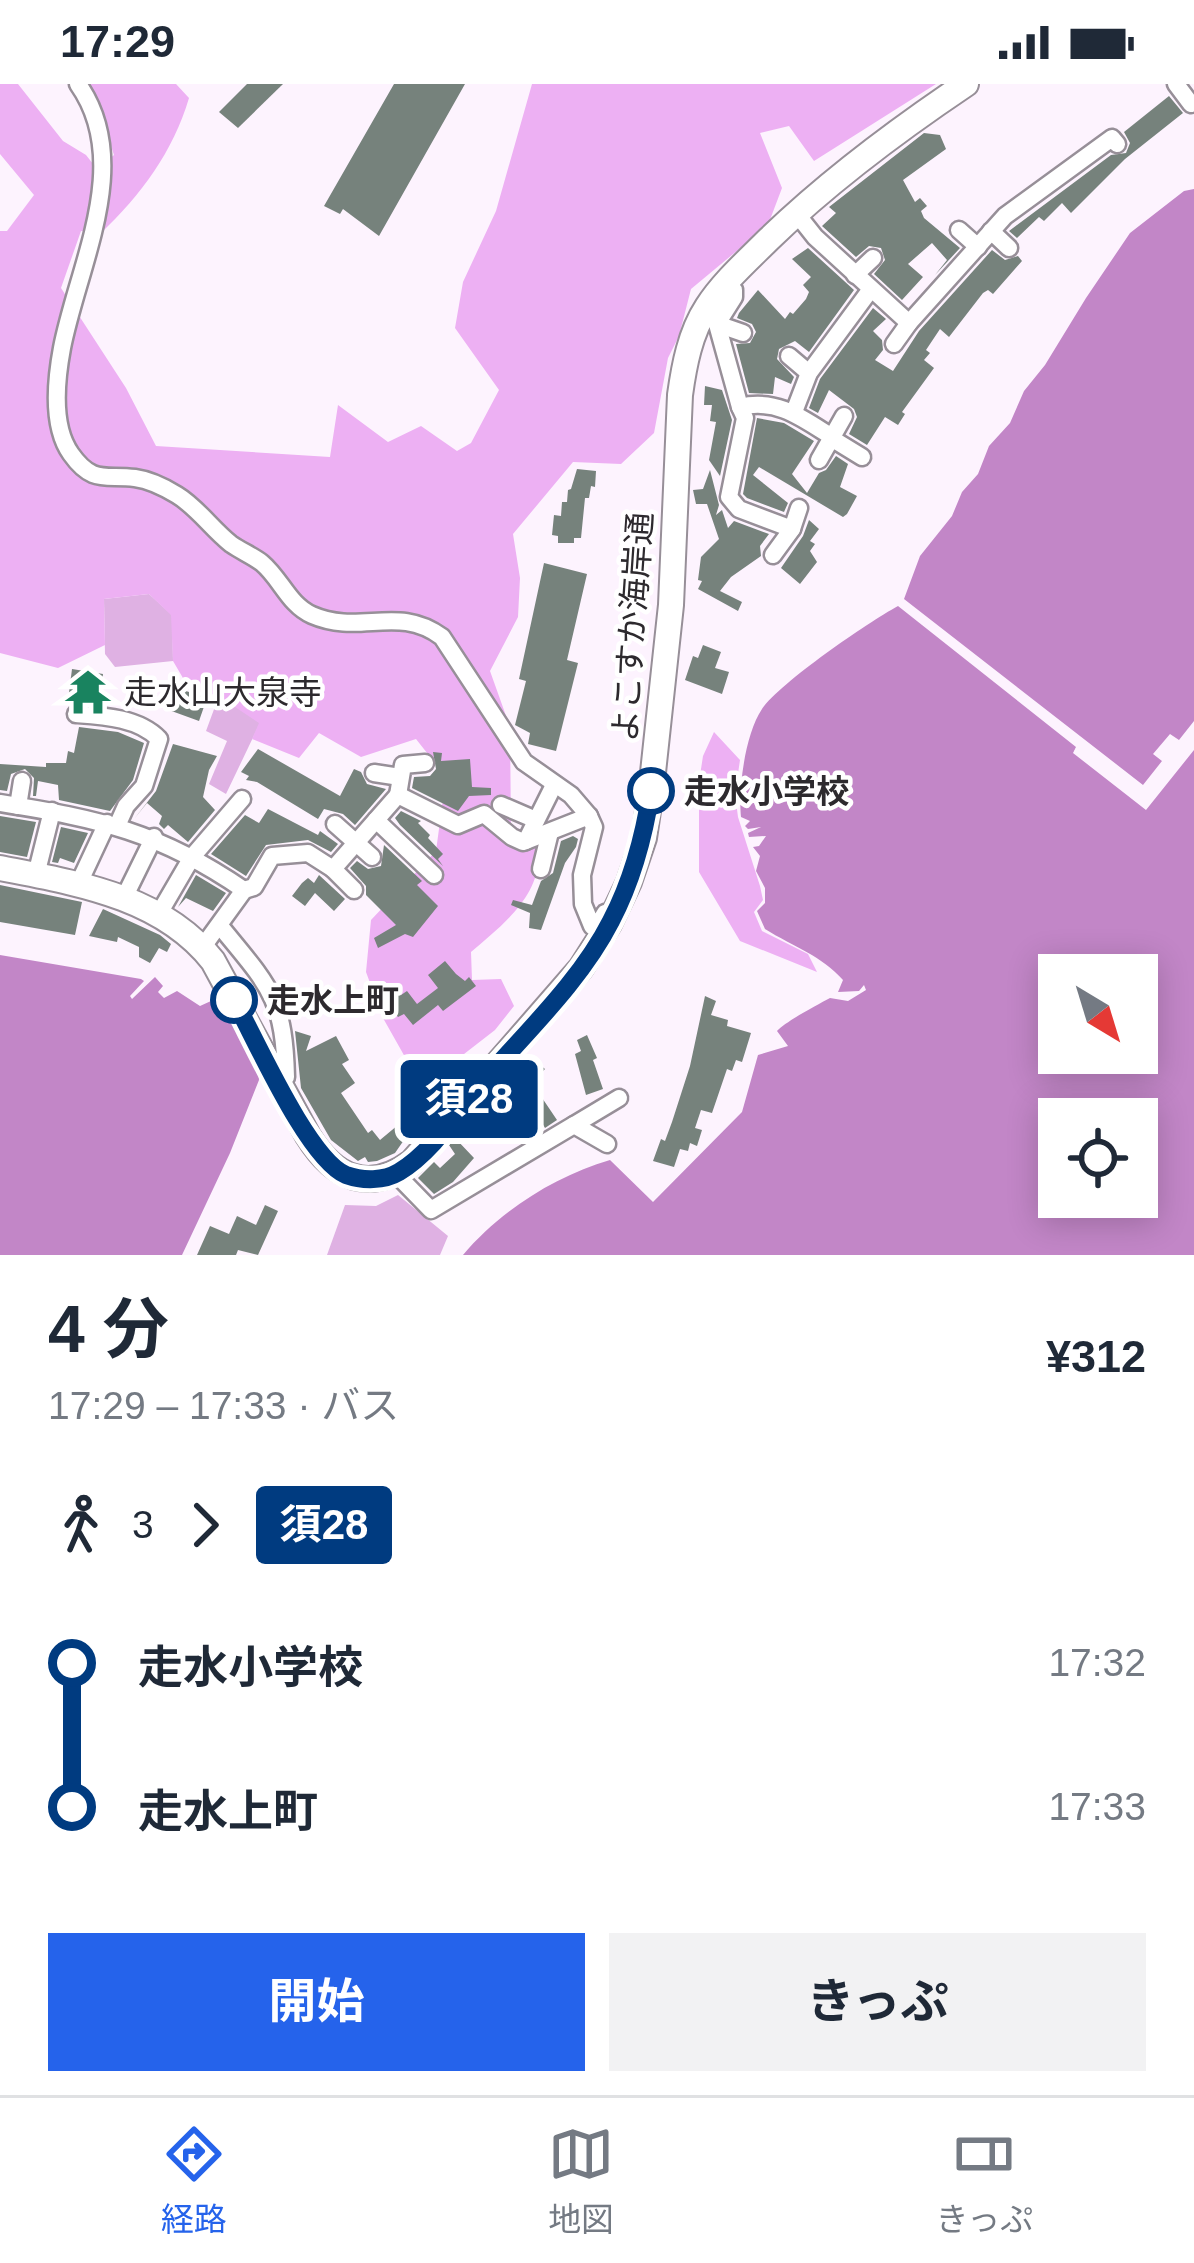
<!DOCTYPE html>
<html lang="ja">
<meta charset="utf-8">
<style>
body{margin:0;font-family:Arial,"Noto Sans JP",sans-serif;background:#f2f2f3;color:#1f2937;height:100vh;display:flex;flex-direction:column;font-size:45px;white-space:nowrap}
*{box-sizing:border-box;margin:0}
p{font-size:39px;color:#747a83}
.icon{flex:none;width:66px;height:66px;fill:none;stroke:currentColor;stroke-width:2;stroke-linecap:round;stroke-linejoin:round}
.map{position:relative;height:1171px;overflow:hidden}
.side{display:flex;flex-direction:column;background:#fff;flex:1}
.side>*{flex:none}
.badge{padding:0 24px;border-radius:9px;font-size:42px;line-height:78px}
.needle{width:78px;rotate:142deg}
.tools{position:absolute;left:1038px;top:870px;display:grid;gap:24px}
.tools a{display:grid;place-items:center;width:120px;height:120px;border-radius:0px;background:#fff;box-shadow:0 6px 30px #0003;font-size:60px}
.map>.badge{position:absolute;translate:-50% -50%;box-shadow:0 0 0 6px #fff}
.legs{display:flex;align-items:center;gap:18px;height:132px;padding:0 48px;font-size:39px}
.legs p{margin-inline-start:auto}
.head{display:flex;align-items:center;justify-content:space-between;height:204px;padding:0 48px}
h1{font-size:66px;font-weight:700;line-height:90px}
.cta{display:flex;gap:24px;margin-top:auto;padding:24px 48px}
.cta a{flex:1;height:138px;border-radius:0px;background:#2563eb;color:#fff;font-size:48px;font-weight:700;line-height:138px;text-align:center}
.cta a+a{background:#f2f2f3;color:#1f2937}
ul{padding:0 48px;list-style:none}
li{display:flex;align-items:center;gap:42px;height:144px;font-size:45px}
li i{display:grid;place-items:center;width:18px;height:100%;margin:0 15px;background:currentColor}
li i::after{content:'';width:30px;height:30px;margin:-15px;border:9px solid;border-radius:50%;background:#fff}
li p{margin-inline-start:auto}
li:first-child i{background:linear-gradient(#0000 50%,currentColor 0)}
li:last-child i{background:linear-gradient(currentColor 50%,#0000 0)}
.status{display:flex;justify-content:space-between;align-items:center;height:84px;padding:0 60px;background:#fff;direction:ltr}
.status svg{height:33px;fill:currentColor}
.tabs{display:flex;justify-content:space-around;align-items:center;height:168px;border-top:3px solid #e0e1e3;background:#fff;font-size:33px;color:#747a83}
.tabs a{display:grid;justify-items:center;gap:6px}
.tabs .current{color:#2563eb}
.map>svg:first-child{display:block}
</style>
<div class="status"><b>17:29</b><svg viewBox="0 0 49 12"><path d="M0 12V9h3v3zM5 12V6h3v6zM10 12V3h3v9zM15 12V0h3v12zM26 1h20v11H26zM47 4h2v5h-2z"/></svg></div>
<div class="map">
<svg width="1194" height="1171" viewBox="0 0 1194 1171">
<rect width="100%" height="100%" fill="#fdf3fe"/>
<!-- green -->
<g fill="#dfb1e3">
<path d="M149 510 172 531 173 577 115 583 105 570 104 515Z"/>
<path d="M220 609 260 639 226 710 209 700 227 657 206 647Z"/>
<path d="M398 1111 448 1152 440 1171H327L345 1121 376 1122Z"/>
</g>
<!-- forest -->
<g fill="#edb0f3">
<path d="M0 0H18L63 57 86 71 97 85 114 71 90 0H176L189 14C173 68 141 111 101 149L81 147 61 204 126 304 156 362 330 373 338 321 388 358 421 342 457 367 471 359 499 306 455 244 463 198 496 127 532 0H936L814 77 789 42 760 49 782 104 768 141 691 205 679 252 668 274 654 349 621 380 573 378 513 450 520 494 518 533 490 587 510 643 511 748 537 759C547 807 504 840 471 868L472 896 501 895 514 922 495 946 446 984 405 973 383 934 366 888 371 836 436 767 446 693 416 655 361 673 319 649 299 674 252 655 259 639 217 611 190 606 173 577 171 531 149 510 104 515 105 561 58 584 0 569V147H7L34 111 0 70Z"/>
<path d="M714 648 740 676 735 710 738 733 760 802 763 816 754 828 762 847 808 870 817 888 740 857 699 788V698L703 672Z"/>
</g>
<!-- water -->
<g fill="#c286c7" fill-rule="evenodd">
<path d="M1194 105V637L1179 656 1170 650 1153 670 1162 677 1143 701 904 515 920 472 952 432 962 408 978 390 989 362 1010 339 1024 307 1045 281 1086 214 1130 149 1184 107Z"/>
<path d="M898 522 1076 663 1073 669 1146 726 1194 666V1171H463C500 1127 555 1092 610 1076L653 1118 742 1028 758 971 788 962 777 947C785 938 817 921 830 914L848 917 866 906 864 901 859 907 838 908 843 896C822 872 794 863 765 845L757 827 765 819V804L756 787 760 772 753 763 759 762 766 752 749 753 748 749 761 743 748 745 745 742 750 737 741 733C738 706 745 650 762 625 781 598 867 539 898 522ZM1059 891H1137V969H1059ZM1059 1035H1137V1113H1059Z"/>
<path d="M0 871 141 895 144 897 130 912 132 915 155 893 163 902 158 908 164 914 177 907 200 922 211 917 219 924 226 922 258 985 259 996 230 1069 182 1171H0Z"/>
</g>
<!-- pier -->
<path fill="#fdf3fe" d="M898 513 1081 658 1084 656 1143 702 1164 678 1155 670 1170 651 1179 657 1194 639V647L1183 661 1171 657 1161 669 1168 680 1145 706 1082 661 1080 667 1145 718 1190 662 1194 663 1146 724 1074 668 1077 662 894 517Z"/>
<!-- building -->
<g fill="#76827c">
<path d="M247 0H283L238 44 219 28Z"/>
<path d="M394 0H465L379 152 343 125 340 130 324 122Z"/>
<path d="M1169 12 1183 29 1125 75 1071 129 1062 119 1044 137 1039 133 1017 154 1009 147 1111 71 1126 69 1130 59 1124 48Z"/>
<path d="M924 49 940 51 946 65 903 96 915 118 920 114 927 122 921 127 924 134 960 164 935 191 947 176 932 159 908 180 923 193 902 216 874 190 885 176 881 164 869 162 856 173 822 142 836 129 829 123Z"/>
<path d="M808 164 854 206 809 268 795 257 779 265 777 275 794 293 791 300 775 293 773 310 749 309 736 260 750 259 756 248 752 240 737 234 739 229 758 206 785 235 790 228 793 230 806 215 809 208 803 201 811 193 792 175Z"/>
<path d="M992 166 1005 176 1018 172 1022 177 993 210 988 206 983 209 949 253 940 245 926 266 930 269 924 276 934 284 902 328 905 330 898 341 885 333 867 361 849 350 857 333 854 325 829 306 818 329 809 324 820 295 873 224 886 235 873 247 882 256 883 266 875 276 893 287 919 247Z"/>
<path d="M705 302 722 306 732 336 720 392 709 376 716 338 710 337 712 321H704Z"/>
<path d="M757 334 784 339 814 357 792 390 807 409 819 389 826 386 836 372 848 380 840 403 857 412 847 430 843 433 759 383 753 391 788 419 784 428 747 414 743 410Z"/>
<path d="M577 385 596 387 595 403 591 402 589 414H585L581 454H574V459H558V452L552 451 554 431 561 432 562 418H567L568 406 571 405Z"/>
<path d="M710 386 719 421 716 431 722 426 728 444 734 437 769 450 760 462 761 472 731 493 720 507 742 518 738 527 698 505 702 497 698 496 701 473 719 455 707 420H696L693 406 703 405Z"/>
<path d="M809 436 819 445 810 457 815 460 810 467 817 478 800 500 781 484 803 452Z"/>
<path d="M544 479 587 490 567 576 578 579 556 667 528 660 530 649 515 641 526 597 519 595Z"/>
<path d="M703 561 721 568 715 584 729 588 722 610 685 596 693 572 698 574Z"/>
<path d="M72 585 103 590 99 619 68 616Z"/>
<path d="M174 603 207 614 199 637 166 625Z"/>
<path d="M79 643 118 648 144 659 133 696 110 727 59 716 58 701 38 697 36 712H33L34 694 25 685 11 690 7 707 0 706V680L46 683V679H66L68 667 74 669Z"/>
<path d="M173 660 217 672 209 686 203 713 215 726 188 758 168 741 164 745 159 740 162 732 147 719 134 735 156 707Z"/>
<path d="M258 665 340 712 354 685 361 688 367 700 386 705 355 741 343 730 324 725 318 735 257 698 246 696 249 692 241 688Z"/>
<path d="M433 668 442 669 441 677 470 675 472 703 491 704V711L469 712 458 727 412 704 414 693 430 692 436 685Z"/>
<path d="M268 725 318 751 320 747 338 760 331 768 308 756 266 761 246 792 211 770 245 731 259 739Z"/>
<path d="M401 727 421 737 418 739 430 751 428 754 443 770 438 775 443 782 400 741 395 734Z"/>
<path d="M0 732 36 738 27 773 0 768Z"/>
<path d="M61 743 88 749 74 779 60 774 58 779 52 778Z"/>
<path d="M573 752 578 755 576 763 565 779 541 846 529 844 530 829 511 821 513 816 532 821 541 797 553 789 561 757Z"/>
<path d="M384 761 422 797 417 801 438 822 413 853 405 850 378 864 374 854 396 841 366 811V802L350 784 357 777 368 785 381 782Z"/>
<path d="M196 791 226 809 213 827 186 814 178 823Z"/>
<path d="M319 791 345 815 334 827 315 809 305 822 292 812 302 799 308 794 314 799Z"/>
<path d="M0 801 82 818 75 851 0 838Z"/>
<path d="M103 825 160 851 171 860 167 868 159 864 150 879 139 873V863L118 853 117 858 89 852Z"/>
<path d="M445 877 456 890 465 897 469 893 476 902 443 927 438 921 413 941 404 930 398 933 386 919 379 924 374 916 394 901 401 911 407 907 417 920 438 904 428 891Z"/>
<path d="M705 912 716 917 711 931 728 936 727 942 751 949 742 978 736 976 732 987 727 985 712 1029 701 1026 695 1044 702 1046 697 1062 690 1059 688 1067 680 1065 674 1083 653 1077 661 1055 665 1057 672 1038 690 982Z"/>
<path d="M295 947 311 952 306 967 336 952 349 976 342 980 355 999 341 1009 368 1049 372 1046 380 1056 404 1036 413 1043 395 1069 377 1077 368 1078 365 1073 358 1077 331 1056 301 1004Z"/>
<path d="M587 951 597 974 593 976 603 1005 586 1011 575 970 581 967 577 956Z"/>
<path d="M533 975 545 985 532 999 557 1036 545 1044 534 1025 527 1030 517 1013H512L498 1026 502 1030 487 1043 478 1033Z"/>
<path d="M456 1055 474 1074 453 1098 434 1110 418 1094 434 1078 440 1084 455 1070 449 1061Z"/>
<path d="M265 1121 278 1127 258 1171 238 1166 236 1171H197L210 1142 229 1150 237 1132 256 1141Z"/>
</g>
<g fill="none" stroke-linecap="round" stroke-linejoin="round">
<!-- minor casing -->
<g stroke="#978f98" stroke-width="21">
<g id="minor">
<path d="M78 0C134 79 78 181 62 264 56 296 51 342 71 370 93 401 106 390 135 394 150 396 164 403 177 411 197 423 212 445 231 460 241 467 253 472 262 479 281 495 289 521 312 531 360 552 398 520 442 553L524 678 571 711 589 732 594 743 582 791 583 820 592 842 598 841 605 829"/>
<path d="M1176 0 1191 20"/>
<path d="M796 129 815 153 909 239"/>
<path d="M959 146 978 163"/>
<path d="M991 147 1009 164"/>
<path d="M855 191 873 174"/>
<path d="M726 199 734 206V213L717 240 740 323C777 314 802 334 832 353"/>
<path d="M717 240 743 249"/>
<path d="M894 260 909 239 1005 132 1112 54 1117 60"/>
<path d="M789 272 809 289"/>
<path d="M740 323 745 334 729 413 739 425 792 445"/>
<path d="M794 328 809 289 871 205"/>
<path d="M831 354 862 373"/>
<path d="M819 376 844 332"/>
<path d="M773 471 792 445 799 424"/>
<path d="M76 630C104 632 139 634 159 655L144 702 126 722 117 742"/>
<path d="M374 689 400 693"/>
<path d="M398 711 403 681 425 679"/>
<path d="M0 719C99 735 160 748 244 806L202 864"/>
<path d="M501 721 536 736"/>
<path d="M18 722 22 697"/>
<path d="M376 736 434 791"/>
<path d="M335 740 372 773"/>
<path d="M526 757 554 701"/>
<path d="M333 785 354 806"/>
<path d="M541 785 550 748"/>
<path d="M36 791 52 727"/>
<path d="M79 799 107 739"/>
<path d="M244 806 254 803 272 772 308 769 333 785 398 711 458 741 484 730 512 753 523 758 589 732"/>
<path d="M124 814 154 753"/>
<path d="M157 833 192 773 242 715"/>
<path d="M220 842C269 902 284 913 286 993L280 1000"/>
<path d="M574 1041 619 1014"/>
<path d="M396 1090 431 1126 574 1041 607 1060"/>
</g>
</g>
<!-- highway casing -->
<g stroke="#978f98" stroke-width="28">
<path id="highway" d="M0 784C76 799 162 812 213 877L308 1052C334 1094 369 1110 412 1078L581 884 609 840 629 798 644 754 651 707 671 521 680 311C684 282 690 249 707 223 723 198 748 176 769 155 830 96 896 47 966 0"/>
</g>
<!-- minor -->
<use href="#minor" stroke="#fff" stroke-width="16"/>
<!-- highway -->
<use href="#highway" stroke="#fff" stroke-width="24"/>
</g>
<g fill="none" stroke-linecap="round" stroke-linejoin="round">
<!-- line-1 casing -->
<g stroke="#fff" stroke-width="27">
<path id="line-1" d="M234 916C256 956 308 1075 346 1091 363 1097 384 1097 399 1088 432 1068 456 1030 480 1001 525 949 580 898 611 837 633 795 644 753 651 707"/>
</g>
<!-- line-1 -->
<use href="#line-1" stroke="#003b80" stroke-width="18"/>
</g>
<!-- icons -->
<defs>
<g id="temple-bare" transform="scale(3.6)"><path d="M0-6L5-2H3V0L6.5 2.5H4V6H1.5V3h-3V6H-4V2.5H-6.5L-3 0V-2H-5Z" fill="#19835f" stroke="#fff" stroke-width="2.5" paint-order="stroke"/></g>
</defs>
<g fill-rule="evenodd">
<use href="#temple-bare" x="88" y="608"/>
</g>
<!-- markers -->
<g fill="#fff" stroke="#003b80" stroke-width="6">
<circle cx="651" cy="707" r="21"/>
<circle cx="234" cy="916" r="21"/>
</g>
<g text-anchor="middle" stroke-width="9" stroke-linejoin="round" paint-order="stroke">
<!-- street labels -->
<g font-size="33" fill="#2d2a2e" stroke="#fff">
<text transform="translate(632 543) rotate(-86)" y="12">よこすか海岸通</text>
</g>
<!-- poi labels -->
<g font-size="33" fill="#2d2a2e" stroke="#fff" text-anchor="start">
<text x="124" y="620">走水山大泉寺</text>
</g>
<!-- stop labels -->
<g font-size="33" font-weight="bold" fill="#2d2a2e" stroke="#fff" text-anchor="start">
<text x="684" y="719">走水小学校</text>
<text x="267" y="928">走水上町</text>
</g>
</g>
</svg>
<div class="tools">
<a><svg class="needle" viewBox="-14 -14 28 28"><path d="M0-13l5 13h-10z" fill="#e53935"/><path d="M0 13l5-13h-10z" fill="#747a83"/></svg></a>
<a><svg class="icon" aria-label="locate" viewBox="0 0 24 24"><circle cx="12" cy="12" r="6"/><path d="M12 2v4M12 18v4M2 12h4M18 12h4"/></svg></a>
</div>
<b class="badge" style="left:469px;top:1015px;background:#003b80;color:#fff">須28</b>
</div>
<section class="side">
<div class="head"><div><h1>4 分</h1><p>17:29 – 17:33 · バス</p></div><b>¥312</b></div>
<div class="legs"><svg class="icon" aria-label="walk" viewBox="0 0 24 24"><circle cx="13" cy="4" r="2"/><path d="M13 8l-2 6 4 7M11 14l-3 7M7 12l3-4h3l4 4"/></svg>3<svg class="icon" aria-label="forward" viewBox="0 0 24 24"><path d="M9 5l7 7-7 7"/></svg><b class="badge" style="background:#003b80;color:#fff">須28</b></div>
<ul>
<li><i style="color:#003b80"></i><b>走水小学校</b><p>17:32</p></li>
<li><i style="color:#003b80"></i><b>走水上町</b><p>17:33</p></li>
</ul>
<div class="cta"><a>開始</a><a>きっぷ</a></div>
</section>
<nav class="tabs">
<a class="current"><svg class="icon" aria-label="directions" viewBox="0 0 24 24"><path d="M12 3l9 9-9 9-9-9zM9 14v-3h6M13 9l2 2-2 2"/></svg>経路</a>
<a><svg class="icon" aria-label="map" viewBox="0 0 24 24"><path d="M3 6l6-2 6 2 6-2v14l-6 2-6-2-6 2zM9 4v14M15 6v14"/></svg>地図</a>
<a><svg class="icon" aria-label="tickets" viewBox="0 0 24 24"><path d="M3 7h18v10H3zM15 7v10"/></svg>きっぷ</a>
</nav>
